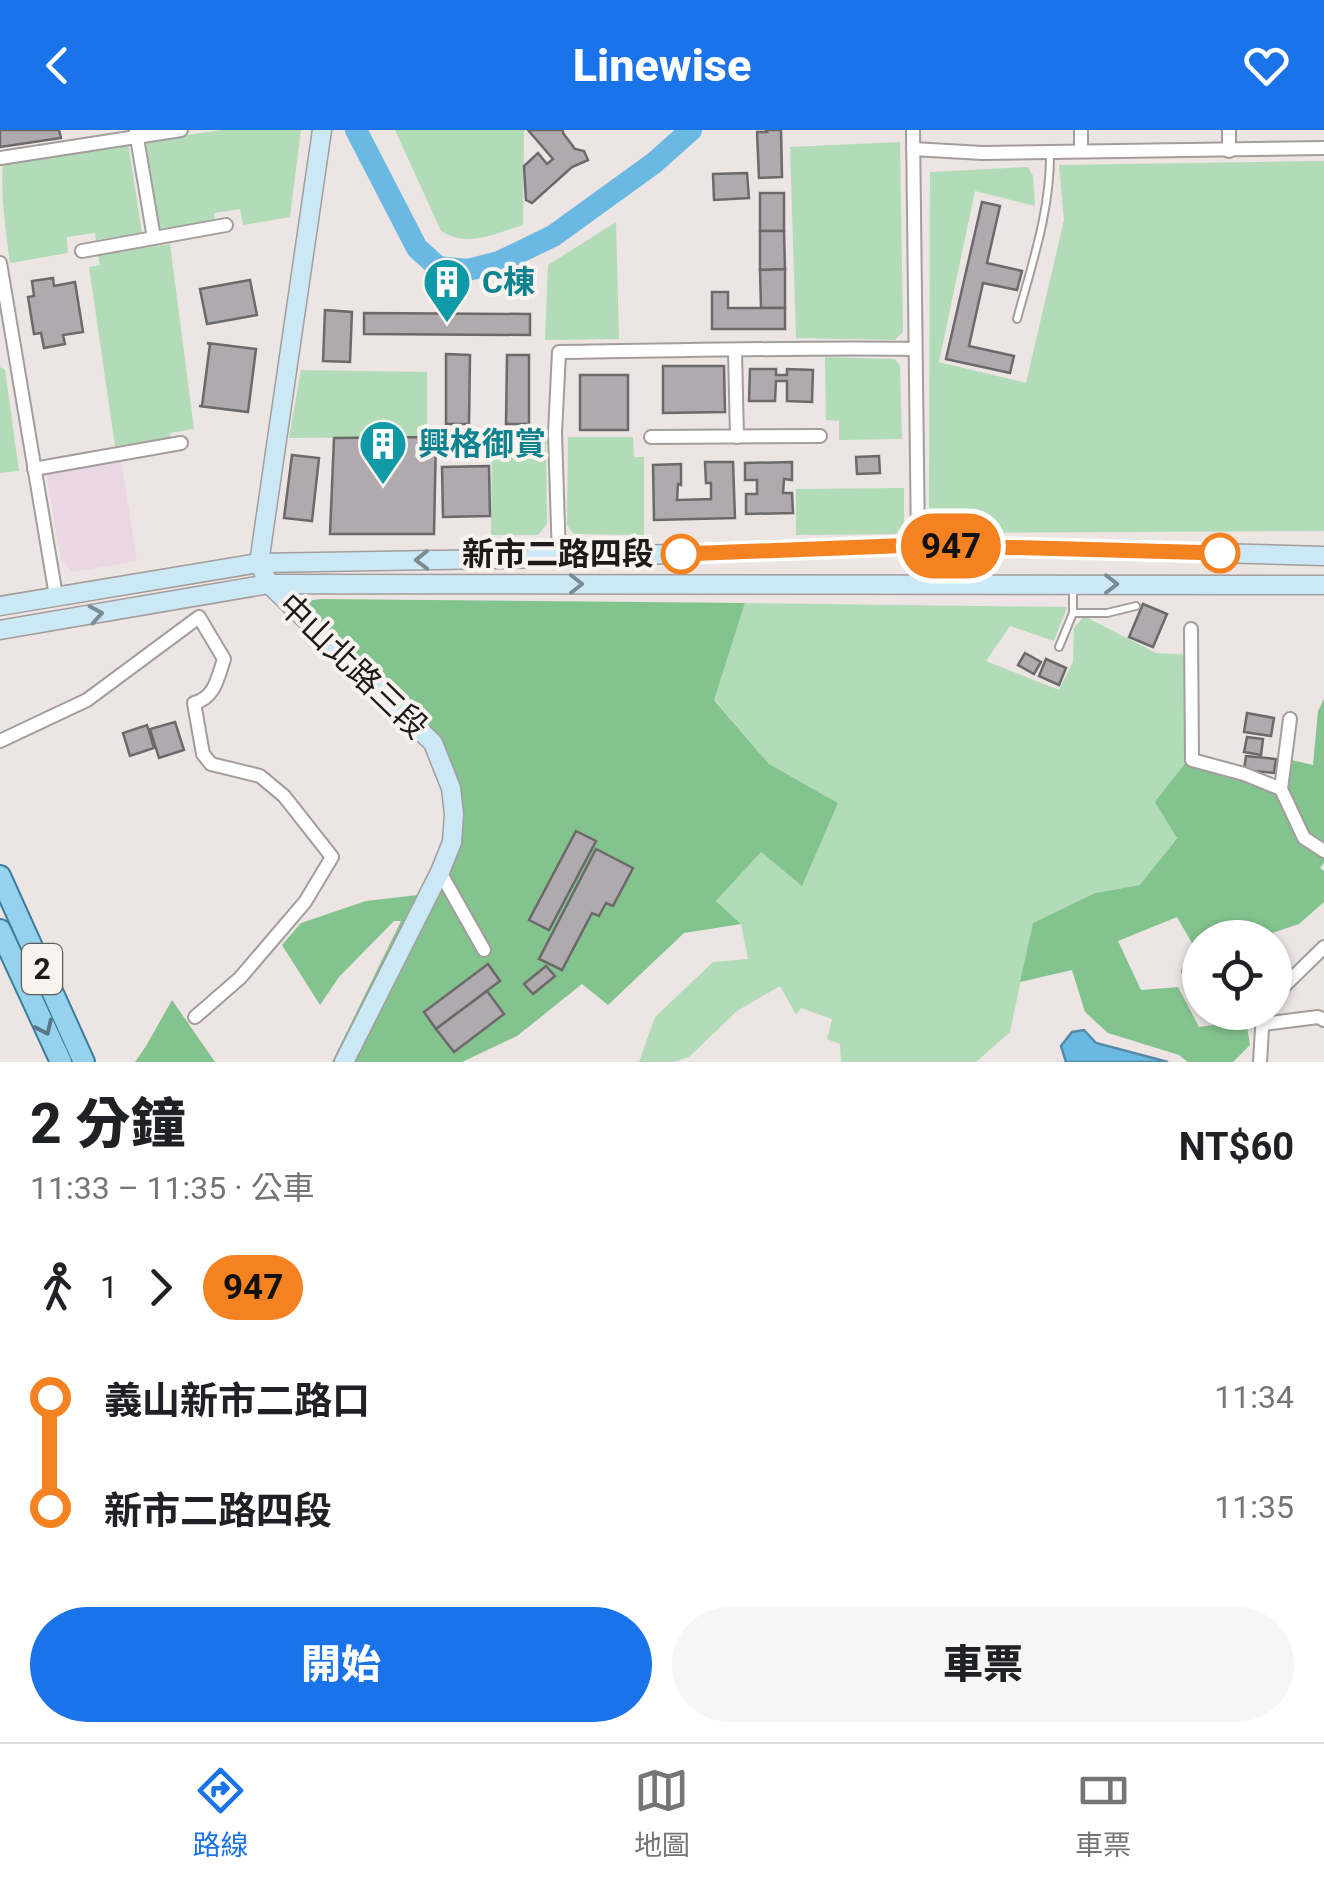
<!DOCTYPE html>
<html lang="zh-TW">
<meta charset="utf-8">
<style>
body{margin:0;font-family:Roboto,"Noto Sans TC",sans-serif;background:#f6f6f6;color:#202124;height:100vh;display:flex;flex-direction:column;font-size:38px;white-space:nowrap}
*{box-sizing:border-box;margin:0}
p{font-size:32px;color:#757577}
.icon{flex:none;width:55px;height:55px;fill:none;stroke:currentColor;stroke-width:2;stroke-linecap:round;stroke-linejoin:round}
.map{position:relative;height:932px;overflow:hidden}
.sheet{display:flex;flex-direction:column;background:#fff;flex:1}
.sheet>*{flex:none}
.badge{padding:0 20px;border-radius:32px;font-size:35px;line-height:65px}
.buttons{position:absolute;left:1182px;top:790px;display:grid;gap:20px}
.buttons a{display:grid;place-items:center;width:110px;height:110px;border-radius:50%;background:#fff;box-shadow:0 2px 8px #0004;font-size:50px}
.map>.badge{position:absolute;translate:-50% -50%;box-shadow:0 0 0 5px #fff}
.legs{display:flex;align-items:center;gap:15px;height:110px;padding:0 30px;font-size:32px}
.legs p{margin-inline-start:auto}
.headline{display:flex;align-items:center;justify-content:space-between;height:170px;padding:0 30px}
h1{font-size:55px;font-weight:800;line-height:75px}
.button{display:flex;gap:20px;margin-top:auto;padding:20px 30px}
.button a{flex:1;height:115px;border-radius:60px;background:#1a73e8;color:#fff;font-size:40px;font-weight:800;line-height:115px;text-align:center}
.button a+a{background:#f6f6f6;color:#202124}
ul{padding:0 30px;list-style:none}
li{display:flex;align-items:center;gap:35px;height:110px;font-size:38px}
li i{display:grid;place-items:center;width:15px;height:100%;margin:0 12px;background:currentColor}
li i::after{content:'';width:25px;height:25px;margin:-12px;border:8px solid;border-radius:50%;background:#fff}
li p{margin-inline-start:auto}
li:first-child i{background:linear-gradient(#0000 50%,currentColor 0)}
li:last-child i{background:linear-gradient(currentColor 50%,#0000 0)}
header{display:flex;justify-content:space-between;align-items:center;height:130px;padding:0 30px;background:#1a73e8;color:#fff;font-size:45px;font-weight:800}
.menu{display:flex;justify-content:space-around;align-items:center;height:140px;border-top:2px solid #e0e0e0;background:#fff;font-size:28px;color:#757577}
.menu a{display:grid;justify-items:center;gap:5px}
.menu .active{color:#1a73e8}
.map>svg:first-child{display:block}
</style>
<header><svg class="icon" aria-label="back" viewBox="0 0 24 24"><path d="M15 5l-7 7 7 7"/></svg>Linewise<svg class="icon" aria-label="heart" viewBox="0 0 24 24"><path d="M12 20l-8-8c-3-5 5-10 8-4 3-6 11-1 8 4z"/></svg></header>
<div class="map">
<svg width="1324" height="932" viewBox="0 0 1324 932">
<rect width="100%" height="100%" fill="#ece5e3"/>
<!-- industrial -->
<path fill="#ebd6e4" d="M121 330 137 431 73 442 61 430 46 342Z"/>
<!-- green -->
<g fill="#b1dcb7">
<path d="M222 0H301L290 87 243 95 240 79 214 83 215 91 159 99 146 11Z"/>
<path d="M395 0H524L523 95C494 104 468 118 441 101Z"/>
<path d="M900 12 903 202 895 210 796 208 790 17Z"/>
<path d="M128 13 142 103 96 110 95 103 67 107 68 123 10 133C6 105 0 59 3 34Z"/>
<path d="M1324 31V401L940 403 929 390 930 42 1028 37 1033 46 1035 76 975 61 939 232 1026 253 1064 90 1059 35Z"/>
<path d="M616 92 619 209 545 210 548 135Z"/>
<path d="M170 114 194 299 170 303V308L115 316 89 137 100 135 98 125Z"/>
<path d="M825 227 895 229 900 236 902 309 839 310V291L826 290Z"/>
<path d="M0 237 5 240 19 341 0 343Z"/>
<path d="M301 240 427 242V307L289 308Z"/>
<path d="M568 307H633L634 327H644V405L574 404 567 395Z"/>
<path d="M492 308H546L547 394 538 405H491Z"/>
<path d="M904 358V393L896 404 796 405V359Z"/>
<path d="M745 473 1067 477 1054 511 1010 496 986 531 1059 560 1073 532 1074 498 1084 486 1156 523 1195 525 1186 632 1156 672 1177 707 1141 755 1095 763 1033 793 1010 902 976 932H841L840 914 827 909 832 889 801 878 796 885 780 856 737 881 689 927 673 932H639L655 887 713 832 748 829 741 794 716 771 761 722 801 755 838 673 769 634 714 569Z"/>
</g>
<!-- forest -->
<g fill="#83c38e">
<path d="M320 469 745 473 714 570 769 634 838 673 802 756 761 722 716 771 741 794 684 803 608 875 582 854 517 906 462 932H332L401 791H394L339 847 320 875 282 815 301 793 366 771 426 764 450 700 448 649 430 613 286 474Z"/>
<path d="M1324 569V733L1320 738 1324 741V772L1299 794 1260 807 1200 808V827L1177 787 1118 811 1141 860 1178 857 1199 897 1246 890 1250 915 1233 932H1188L1179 925 1108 903 1085 882 1072 840 1020 852 1033 793 1095 763 1140 755 1177 708 1155 672 1186 632 1273 658 1291 630 1313 635 1318 581Z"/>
<path d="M172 870 215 932H135L146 916Z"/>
</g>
<!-- water -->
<path fill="#6ab9e3" stroke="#538aa7" stroke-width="2.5" d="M1084 900 1096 913 1168 932H1066L1061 916 1072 902Z"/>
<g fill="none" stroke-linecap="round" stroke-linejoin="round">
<!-- river -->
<path stroke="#6ab9e3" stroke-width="22" d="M356 0 417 118 438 137 468 140 499 132 553 106 654 33 691 0"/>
</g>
<!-- building -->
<g fill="#afaaad" stroke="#6d696b" stroke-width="2.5">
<path d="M0 0H59L61 8 0 17Z"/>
<path d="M528 0H563V3L575 19 584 21 588 30 572 37 532 73 526 70 524 36 538 23 547 34 553 29Z"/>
<path d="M766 0H781L782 47 759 48 757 2H767Z"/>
<path d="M747 43 749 68 714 70 713 44Z"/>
<rect x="760" y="63" width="24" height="38"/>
<path d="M982 72 1000 76 987 133 1022 141 1017 160 983 153 969 216 1014 226 1010 243 946 229Z"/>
<path d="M760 101H784L785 139 760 140Z"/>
<path d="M785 139V178H761L760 140Z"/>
<path d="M53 148 54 156 75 152 83 202 63 205 65 214 44 218 41 203 34 204 28 167 34 166 32 151Z"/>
<path d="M250 150 257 185 207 194 200 159Z"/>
<path d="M712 162H728V178H785V199H712Z"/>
<path d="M325 180 352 182 350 232 323 231Z"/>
<path d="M364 183 530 184V205L364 204Z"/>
<path d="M207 213 256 219 248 282 199 276H202L210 214Z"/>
<path d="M446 224 470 225 469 294H446Z"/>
<path d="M507 225H529V294H506Z"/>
<path d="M663 236H724L725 282 663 283Z"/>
<path d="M750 239H776V245H787V239L813 240 812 272 787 271V251H776L775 271H749Z"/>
<rect x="580" y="245" width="48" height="55"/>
<path d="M436 307 434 404H330L334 308Z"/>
<path d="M292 325 319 328 312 391 284 388Z"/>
<path d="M879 326 880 343 857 344 856 327Z"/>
<path d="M705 332H733L735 388 654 390 653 335 681 334V355L678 354 677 370 711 369V353H706Z"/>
<path d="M792 332V350L784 349 783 363H792L793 383 746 384V364H757V350H745V333Z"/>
<path d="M489 336 490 386 443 387 442 337Z"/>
<path d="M1143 474 1167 484 1153 517 1129 507Z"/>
<path d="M1025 523 1041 532 1034 544 1018 535Z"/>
<path d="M1046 529 1066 538 1059 555 1039 546Z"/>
<path d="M1247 583 1274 588 1271 606 1244 602Z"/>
<path d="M175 592 184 620 159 628 150 599Z"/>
<path d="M147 595 154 618 130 626 123 603Z"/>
<path d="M1247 607 1263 609 1261 625 1244 622Z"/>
<path d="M1246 626 1276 629 1274 643 1244 640Z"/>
<path d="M576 701 596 711 549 800 529 790Z"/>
<path d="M596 719 633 738 613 776 606 773 599 786 592 783 562 840 539 829Z"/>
<path d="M488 834 500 851 436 899 424 882Z"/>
<path d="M546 836 555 846 533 864 524 854Z"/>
<path d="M487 861 504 884 454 922 436 899Z"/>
</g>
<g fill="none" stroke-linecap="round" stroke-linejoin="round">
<!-- lane casing -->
<g stroke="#a39d9b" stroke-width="10">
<g id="lane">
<path d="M1017 189C1032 134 1051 79 1050 21"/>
<path d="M1073 456V483H1107L1136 476"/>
<path d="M1059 517 1073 483"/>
<path d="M1186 841 1200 869"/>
</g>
</g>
<!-- street casing -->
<g stroke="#a39d9b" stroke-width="16">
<g id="street">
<path d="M913 0 918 415 915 454"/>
<path d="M1081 0V20"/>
<path d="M1229 0V21"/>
<path d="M136 2 154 108"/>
<path d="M913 19 982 23 1324 18"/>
<path d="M0 28 181 0"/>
<path d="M82 121 226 95"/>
<path d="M0 133 56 466"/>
<path d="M735 221 737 307"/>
<path d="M651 307 820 306"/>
<path d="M34 339 181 313"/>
<path d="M559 428 555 303 559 222C677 221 796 217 915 219"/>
<path d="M1191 499 1192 630 1244 644 1281 659"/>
<path d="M1290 589 1281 659 1304 708 1324 721"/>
<path d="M0 611 87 570 199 487 224 529C218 547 215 568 194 573L203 624 211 634 260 646 284 666 332 727 305 772 240 848 195 887"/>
<path d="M440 742 484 820"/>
<path d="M1275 865 1324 817"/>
<path d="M1263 894 1318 887 1324 890"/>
<path d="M1260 932 1263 882"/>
</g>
</g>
<!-- secondary casing -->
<g stroke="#a39d9b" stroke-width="21">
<g id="secondary">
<path d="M322 0 259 433 269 454 433 613 451 658 454 684 452 712 440 742 344 932"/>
<path d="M0 476 259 433 559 428 918 415 1324 426"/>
<path d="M0 500 269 454 1324 455"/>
</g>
</g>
<!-- primary casing -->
<g stroke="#3d7e9c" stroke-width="24">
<g id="primary">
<path d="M0 746 84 932"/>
<path d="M0 800 61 932"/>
</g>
</g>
<!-- lane -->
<use href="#lane" stroke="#fff" stroke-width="6"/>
<!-- street -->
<use href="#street" stroke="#fff" stroke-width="12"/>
<!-- secondary -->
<use href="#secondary" stroke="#cae8f6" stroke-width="18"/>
<!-- primary -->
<use href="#primary" stroke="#95d2ee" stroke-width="20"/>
</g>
<!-- one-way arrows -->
<defs><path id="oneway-chevron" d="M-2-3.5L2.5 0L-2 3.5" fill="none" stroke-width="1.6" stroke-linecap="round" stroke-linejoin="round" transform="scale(2.5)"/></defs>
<g stroke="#7c8c93">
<use href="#oneway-chevron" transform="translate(422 430) rotate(179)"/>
<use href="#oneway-chevron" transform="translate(576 454)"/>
<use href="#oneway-chevron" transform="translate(1111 454)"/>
<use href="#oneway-chevron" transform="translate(96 484) rotate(-10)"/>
</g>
<use stroke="#597684" href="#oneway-chevron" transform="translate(45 898) rotate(65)"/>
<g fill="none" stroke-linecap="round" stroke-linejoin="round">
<!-- line-1 casing -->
<g stroke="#fff" stroke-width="22">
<path id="line-1" d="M681 424 918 415 1220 423"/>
</g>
<!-- line-1 -->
<use href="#line-1" stroke="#f58220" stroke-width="15"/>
</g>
<!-- icons -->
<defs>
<g id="building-pin" transform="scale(2.5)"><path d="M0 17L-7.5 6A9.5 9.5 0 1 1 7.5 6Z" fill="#0f9aa8" stroke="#f9f3f0"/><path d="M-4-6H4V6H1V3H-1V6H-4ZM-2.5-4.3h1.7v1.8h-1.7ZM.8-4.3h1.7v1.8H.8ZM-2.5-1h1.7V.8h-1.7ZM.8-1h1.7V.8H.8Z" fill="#fff"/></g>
</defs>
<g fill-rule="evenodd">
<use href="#building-pin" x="447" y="152"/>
<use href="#building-pin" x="383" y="314"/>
</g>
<!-- markers -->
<g fill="#fff" stroke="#f58220" stroke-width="5">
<circle cx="1220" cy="423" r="18"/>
<circle cx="681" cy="424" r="18"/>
</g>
<g text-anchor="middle" stroke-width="8" stroke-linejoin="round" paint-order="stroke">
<!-- shield labels -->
<rect fill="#f9f3f0" stroke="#5f5c5a" stroke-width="2.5" x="22" y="814" width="40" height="50" rx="8"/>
<g font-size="30" font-weight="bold" fill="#1d1b1a">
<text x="42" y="849">2</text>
</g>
<!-- culture labels -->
<g font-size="32" font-weight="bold" fill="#0d838f" stroke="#f9f3f0" text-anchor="start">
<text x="482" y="163">C棟</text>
<text x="418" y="325">興格御賞</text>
</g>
<!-- stop labels -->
<g font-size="32" font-weight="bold" fill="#1d1b1a" stroke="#f9f3f0" text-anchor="end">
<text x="654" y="435">新市二路四段</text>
</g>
<!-- street labels -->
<g font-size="32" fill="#1d1b1a" stroke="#f9f3f0">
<text transform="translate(353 536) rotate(44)" y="11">中山北路三段</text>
</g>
</g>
</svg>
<div class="buttons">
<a><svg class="icon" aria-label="locate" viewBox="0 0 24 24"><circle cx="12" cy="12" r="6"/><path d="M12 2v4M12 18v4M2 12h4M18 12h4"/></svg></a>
</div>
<b class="badge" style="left:951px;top:416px;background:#f58220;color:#111">947</b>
</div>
<section class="sheet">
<div class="headline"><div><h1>2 分鐘</h1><p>11:33 – 11:35 · 公車</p></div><b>NT$60</b></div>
<div class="legs"><svg class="icon" aria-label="walk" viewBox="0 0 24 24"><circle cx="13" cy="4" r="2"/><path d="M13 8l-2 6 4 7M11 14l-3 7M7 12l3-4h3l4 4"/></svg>1<svg class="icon" aria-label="forward" viewBox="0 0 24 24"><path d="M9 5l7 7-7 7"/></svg><b class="badge" style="background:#f58220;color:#111">947</b></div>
<ul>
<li><i style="color:#f58220"></i><b>義山新市二路口</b><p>11:34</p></li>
<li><i style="color:#f58220"></i><b>新市二路四段</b><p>11:35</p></li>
</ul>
<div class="button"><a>開始</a><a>車票</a></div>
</section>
<nav class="menu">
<a class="active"><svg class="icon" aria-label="directions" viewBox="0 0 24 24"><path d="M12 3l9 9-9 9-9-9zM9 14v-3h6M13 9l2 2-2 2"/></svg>路線</a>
<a><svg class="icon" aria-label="map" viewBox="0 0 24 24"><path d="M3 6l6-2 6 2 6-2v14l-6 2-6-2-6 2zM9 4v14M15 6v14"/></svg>地圖</a>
<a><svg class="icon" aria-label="tickets" viewBox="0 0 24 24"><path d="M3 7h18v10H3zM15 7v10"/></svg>車票</a>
</nav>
